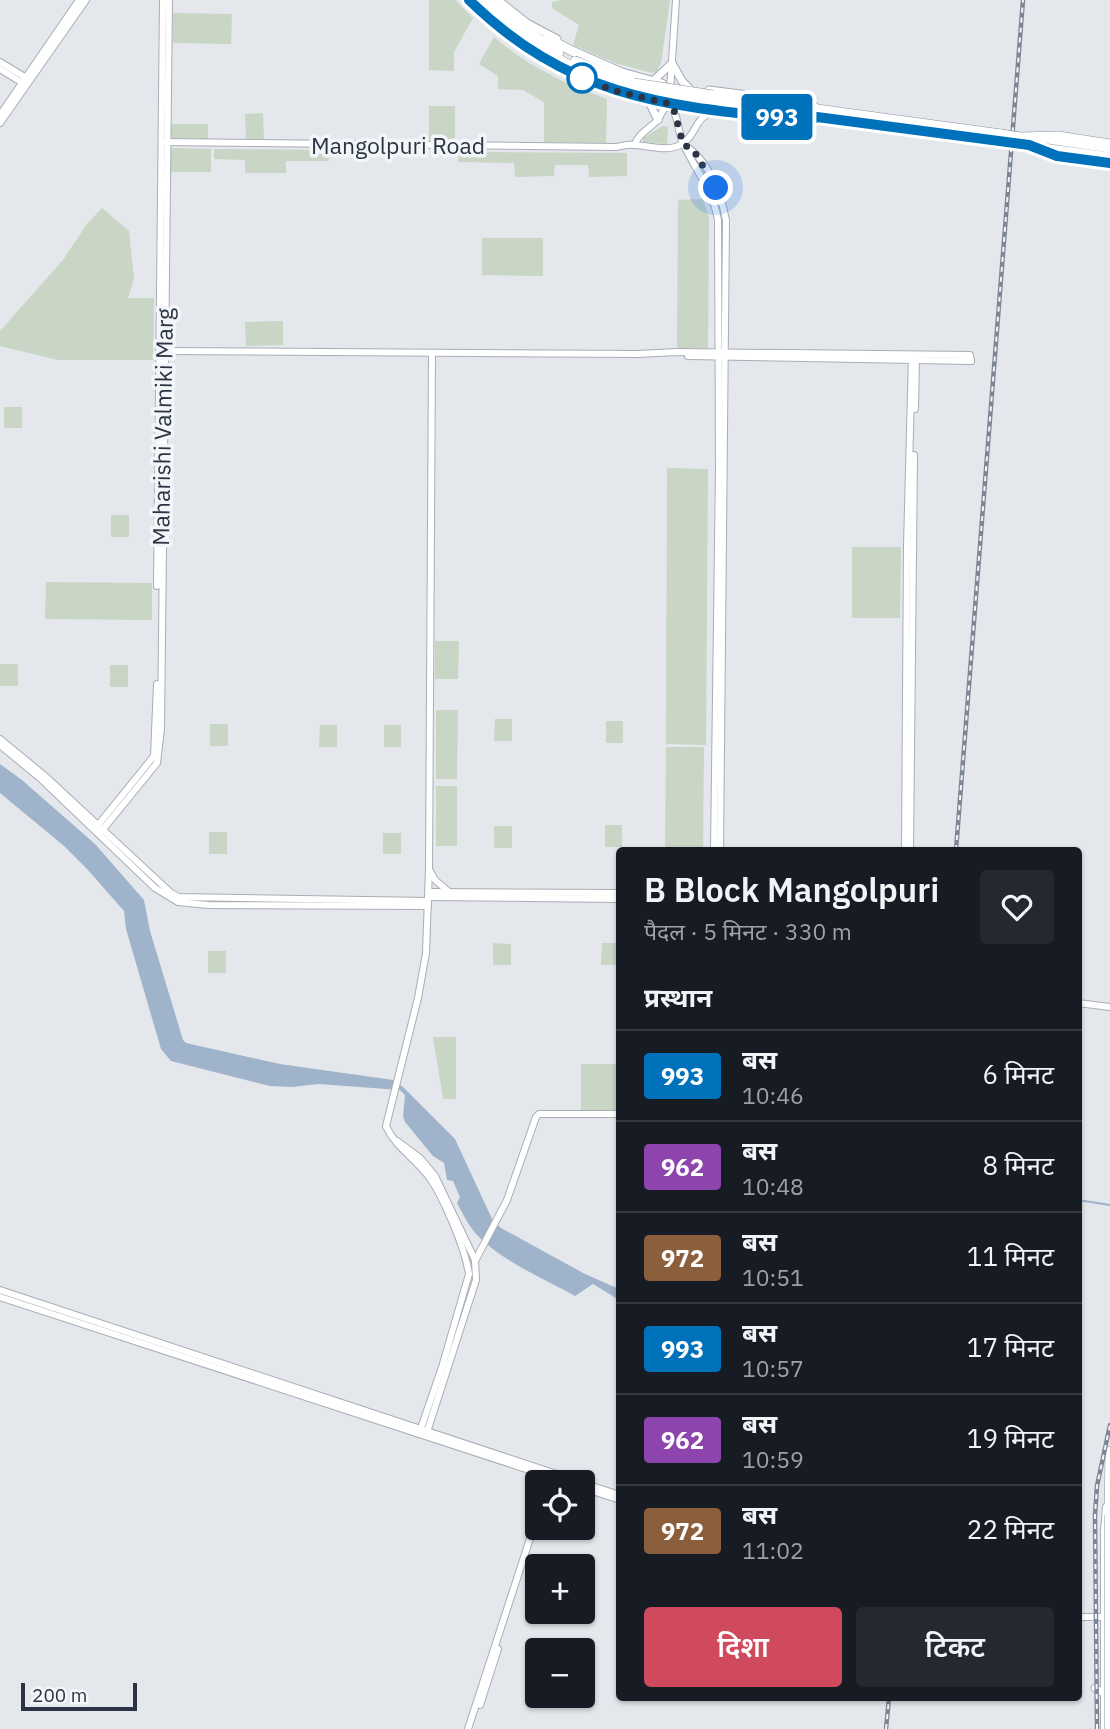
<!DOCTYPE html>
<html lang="hi">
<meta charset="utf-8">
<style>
body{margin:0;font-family:"IBM Plex Sans","Noto Sans Devanagari",sans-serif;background:#242831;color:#f1f3f6;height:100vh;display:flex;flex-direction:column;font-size:26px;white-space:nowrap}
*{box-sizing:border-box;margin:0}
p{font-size:23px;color:#9ea1a6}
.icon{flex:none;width:38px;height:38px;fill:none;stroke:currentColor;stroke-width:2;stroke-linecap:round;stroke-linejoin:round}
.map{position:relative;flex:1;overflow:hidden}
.sheet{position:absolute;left:616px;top:847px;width:466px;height:854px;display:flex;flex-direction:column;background:#171b24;border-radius:7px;box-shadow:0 2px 5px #0004}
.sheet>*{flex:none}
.badge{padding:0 14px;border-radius:5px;font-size:24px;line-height:46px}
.controls{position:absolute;left:525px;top:1470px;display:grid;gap:14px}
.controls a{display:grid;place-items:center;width:70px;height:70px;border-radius:7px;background:#171b24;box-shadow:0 2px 5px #0004;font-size:35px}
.scale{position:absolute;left:21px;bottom:18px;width:116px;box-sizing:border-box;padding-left:7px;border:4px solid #2b3444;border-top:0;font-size:19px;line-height:24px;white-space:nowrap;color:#2b3444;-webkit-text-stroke:5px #f3f6f9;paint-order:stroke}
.you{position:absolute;width:35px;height:35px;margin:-18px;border:5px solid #fff;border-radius:50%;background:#1a73e8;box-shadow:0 0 0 10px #1a73e833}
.map>.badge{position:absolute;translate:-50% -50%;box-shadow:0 0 0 4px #fff}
h2{padding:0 28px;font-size:26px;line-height:63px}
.round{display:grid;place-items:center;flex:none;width:74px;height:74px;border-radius:7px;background:#242831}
.headline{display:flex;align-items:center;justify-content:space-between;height:119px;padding:0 28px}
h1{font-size:33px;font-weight:600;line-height:52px}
.cta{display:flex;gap:14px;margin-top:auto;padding:14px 28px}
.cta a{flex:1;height:80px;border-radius:7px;background:#cf4a5d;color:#fff;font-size:28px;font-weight:600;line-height:80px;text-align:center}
.cta a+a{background:#242831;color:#f1f3f6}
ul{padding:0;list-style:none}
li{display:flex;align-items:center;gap:21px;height:91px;padding:0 28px;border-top:2px solid #363941}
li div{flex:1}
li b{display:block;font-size:26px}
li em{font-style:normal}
li .badge{min-width:77px;font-weight:700;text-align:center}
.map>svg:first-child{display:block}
</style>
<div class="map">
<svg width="1110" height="1729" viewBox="0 0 1110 1729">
<rect width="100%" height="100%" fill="#e4e7eb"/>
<!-- green -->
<g fill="#c9d5c5">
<path d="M429 0H455L473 18 454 52V71L429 70Z"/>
<path d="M561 0H670L661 63 657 71 652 73 615 63 573 45 579 25 552 8V2Z"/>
<path d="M173 13 232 14 231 44 173 43Z"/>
<path d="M494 37C528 66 565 84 607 99L606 143 544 142V102L523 90 498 89V76L479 64Z"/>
<rect x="429" y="106" width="26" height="36"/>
<path d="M263 113 264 139H246L245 114Z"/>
<path d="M171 124H208V139L171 138Z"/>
<path d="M663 126 668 127 667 144 643 142V138Z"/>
<path d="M170 148 211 149V172H170Z"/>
<path d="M214 149 329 150V161H286V173H245V160L214 159Z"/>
<path d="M459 152 627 153V176L589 177 588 165H555L554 176 515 177 514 163 458 162Z"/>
<path d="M703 199 709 218 708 348 677 349 678 200Z"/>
<path d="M102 208 129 231 134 279 128 298H154L153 360H58L0 346V331L63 260 87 224Z"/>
<path d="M482 238H543V276L482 275Z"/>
<path d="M283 321V345L246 346 245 322Z"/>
<rect x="4" y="407" width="18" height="21"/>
<path d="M667 468 708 469 706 745 666 744Z"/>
<rect x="111" y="515" width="18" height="22"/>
<path d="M852 547H901L900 618H852Z"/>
<path d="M46 582 152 583V620L45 619Z"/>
<path d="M435 641H459L458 679H435Z"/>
<rect x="0" y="664" width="18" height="22"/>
<rect x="110" y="665" width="18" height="22"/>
<path d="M436 710H458L457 779H436Z"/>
<path d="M495 719H512V741H494Z"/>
<rect x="606" y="721" width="17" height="22"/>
<rect x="210" y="724" width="18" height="22"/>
<path d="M320 725H337V747H319Z"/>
<rect x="384" y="725" width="17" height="22"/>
<path d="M666 747H704L703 850H665Z"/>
<rect x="436" y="786" width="21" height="60"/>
<rect x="605" y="825" width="17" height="22"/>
<rect x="494" y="826" width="18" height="22"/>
<rect x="209" y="832" width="18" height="22"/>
<rect x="383" y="833" width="18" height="21"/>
<path d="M493 943 511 944V965H493Z"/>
<path d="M602 943H619V965H601Z"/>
<rect x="208" y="951" width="18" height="22"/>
<path d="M433 1037H456V1099H443Z"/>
<rect x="581" y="1064" width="38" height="47"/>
</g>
<!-- water -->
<path fill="#9fb4cb" d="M0 764 22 780 95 844 144 900 150 931 183 1040 186 1043 280 1064 393 1080 403 1087 455 1139 493 1221 501 1228 585 1274 619 1289V1300L593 1284 575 1296C543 1278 503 1262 477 1235 468 1225 463 1214 457 1203L460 1197 453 1181 447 1180 444 1163 433 1156 405 1122 403 1116 405 1095 400 1090 318 1084 293 1087 270 1086 171 1061 161 1049 126 929 124 911 88 870 64 846 0 793Z"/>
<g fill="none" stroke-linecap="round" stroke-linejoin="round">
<!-- stream -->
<path stroke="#9fb4cb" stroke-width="2" d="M1078 1200 1110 1205"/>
<!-- secondary casing -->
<g stroke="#a9aeb6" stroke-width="8">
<g id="secondary">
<path d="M0 62 28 79"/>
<path d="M0 69 24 84"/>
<path d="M670 91 676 0"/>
<path d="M670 104C679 115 677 132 684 145 696 171 713 191 718 220L719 467 714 850"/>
<path d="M0 115 79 0"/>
<path d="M0 123 86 0"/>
<path d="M163 142 616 147C622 146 628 144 633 145 647 145 668 153 682 144 698 134 693 117 716 111"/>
<path d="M635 144C639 132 652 128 659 118 663 111 663 108 670 104"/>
<path d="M684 145C708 159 721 194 726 220L720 850"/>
<path d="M161 351 638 354 677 352 970 355 971 361"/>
<path d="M688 356 971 361"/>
<path d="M915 409 916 355"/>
<path d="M157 586 163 0"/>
<path d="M0 739 45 776 171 893 179 897 428 901"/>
<path d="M0 745 41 779 155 888 178 902 208 905 428 906"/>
<path d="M95 829 154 756 157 684"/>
<path d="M100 833 157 763 161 729 169 0"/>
<path d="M905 850 907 546 912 355"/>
<path d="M910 850 914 455"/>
<path d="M430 871 435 880 448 891"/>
<path d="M429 892 620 893"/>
<path d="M429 897 620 899"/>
<path d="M1078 1003 1110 1007"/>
<path d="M397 1141 420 1158 435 1176 475 1260 476 1280 427 1432"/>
<path d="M475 1261 507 1200 536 1117 539 1114H620"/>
<path d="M0 1290 581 1482"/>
<path d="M0 1297 566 1482"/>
<path d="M419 1434 442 1367 469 1274C465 1248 444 1198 429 1177 415 1158 395 1147 386 1126L418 998 426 953 429 869 432 353"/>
<path d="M583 1483 620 1495"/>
<path d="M583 1488 620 1500"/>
<path d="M1078 1617H1104"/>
<path d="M480 1705 498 1649"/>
<path d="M468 1729 537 1517"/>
<path d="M1104 1729V1530L1106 1507"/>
</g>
</g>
<!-- primary casing -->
<g stroke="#a3abb7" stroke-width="9">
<g id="primary">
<path d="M470 0C575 103 672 105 809 121L817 117"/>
<path d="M498 0 527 23 557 39"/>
<path d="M572 50 622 72 662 83"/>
<path d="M653 81 672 63 682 81 689 88"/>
<path d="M709 90 809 103 817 108"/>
<path d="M648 100 658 120"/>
<path d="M1041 139 1110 149"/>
<path d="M1034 146 1110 156"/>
<path d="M1095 1688 1110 1697"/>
</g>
</g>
<!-- highway casing -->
<g stroke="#8b94a2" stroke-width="10">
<g id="highway">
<path d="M477 0C521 41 574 73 633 89"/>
<path d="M488 0 507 16 559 53"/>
<path d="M547 38 574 52"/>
<path d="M575 61 634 83"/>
<path d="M713 95 1001 134"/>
<path d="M712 102 1001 141"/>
<path d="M1020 137 1058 136 1110 144"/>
<path d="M1020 144 1057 156 1110 163"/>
<path d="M1109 1515 1110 1451"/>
</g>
</g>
<!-- secondary -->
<use href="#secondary" stroke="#fff" stroke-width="6"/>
<!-- primary -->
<use href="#primary" stroke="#fff" stroke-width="7"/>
<!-- highway -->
<use href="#highway" stroke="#fff" stroke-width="9"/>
<!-- rail casing -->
<g stroke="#7d8695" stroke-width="4.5">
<g id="rail">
<path d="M956 850 1023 0"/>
<path d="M886 1729 889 1698"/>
<path d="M1097 1729 1095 1515 1097 1486 1110 1425"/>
</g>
</g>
<!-- rail -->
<use href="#rail" stroke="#f3f6f9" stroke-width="2" stroke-dasharray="5" stroke-linecap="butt"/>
<!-- highway-bridge casing -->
<g stroke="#8b94a2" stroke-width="10" stroke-linecap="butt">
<g id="highway-bridge">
<path d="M634 83 713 95"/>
<path d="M633 89 712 102"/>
<path d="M1001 134 1020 137"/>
<path d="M1001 141 1020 144"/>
<path d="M1109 1515V1729"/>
</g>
</g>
<!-- highway-bridge -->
<use href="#highway-bridge" stroke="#fff" stroke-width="9"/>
</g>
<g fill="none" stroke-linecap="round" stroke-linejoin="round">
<!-- line casing -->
<g stroke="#fff" stroke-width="16">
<path id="line" d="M469 0C574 102 672 106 809 121L817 117 1029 145 1057 156 1110 163"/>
</g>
<!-- line -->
<use href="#line" stroke="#0072bc" stroke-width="10"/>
<!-- walk -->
<path stroke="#2b3444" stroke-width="7" stroke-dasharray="0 12.6" d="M582 78 612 90 670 104 674 110 683 144 694 151 716 188"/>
</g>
<!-- markers -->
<circle fill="#fff" stroke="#0072bc" stroke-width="3.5" cx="582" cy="78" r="14"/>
<g text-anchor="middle" stroke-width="7" stroke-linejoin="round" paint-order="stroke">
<!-- street labels -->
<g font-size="23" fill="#2b3444" stroke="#f3f6f9">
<text x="398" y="154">Mangolpuri Road</text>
<text transform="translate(163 427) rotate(-89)" y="8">Maharishi Valmiki Marg</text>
</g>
</g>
</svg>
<div class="controls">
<a><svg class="icon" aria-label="locate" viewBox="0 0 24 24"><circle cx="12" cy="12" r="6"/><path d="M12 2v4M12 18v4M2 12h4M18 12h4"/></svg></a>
<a>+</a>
<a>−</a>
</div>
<div class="scale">200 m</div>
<div class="you" style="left:716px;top:188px"></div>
<b class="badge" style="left:777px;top:117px;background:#0072bc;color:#fff">993</b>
<section class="sheet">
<div class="headline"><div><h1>B Block Mangolpuri</h1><p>पैदल · 5 मिनट · 330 m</p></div><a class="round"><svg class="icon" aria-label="heart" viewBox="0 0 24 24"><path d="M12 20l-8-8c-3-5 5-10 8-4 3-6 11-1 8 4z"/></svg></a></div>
<h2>प्रस्थान</h2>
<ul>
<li><span class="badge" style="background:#0072bc;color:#fff">993</span><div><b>बस</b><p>10:46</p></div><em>6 मिनट</em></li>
<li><span class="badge" style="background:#8e44ad;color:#fff">962</span><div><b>बस</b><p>10:48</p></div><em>8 मिनट</em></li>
<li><span class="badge" style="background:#8b5e3c;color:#fff">972</span><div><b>बस</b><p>10:51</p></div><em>11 मिनट</em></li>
<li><span class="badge" style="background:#0072bc;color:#fff">993</span><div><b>बस</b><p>10:57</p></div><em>17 मिनट</em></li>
<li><span class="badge" style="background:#8e44ad;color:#fff">962</span><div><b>बस</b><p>10:59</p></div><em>19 मिनट</em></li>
<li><span class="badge" style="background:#8b5e3c;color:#fff">972</span><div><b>बस</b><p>11:02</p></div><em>22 मिनट</em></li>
</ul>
<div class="cta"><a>दिशा</a><a>टिकट</a></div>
</section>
</div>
